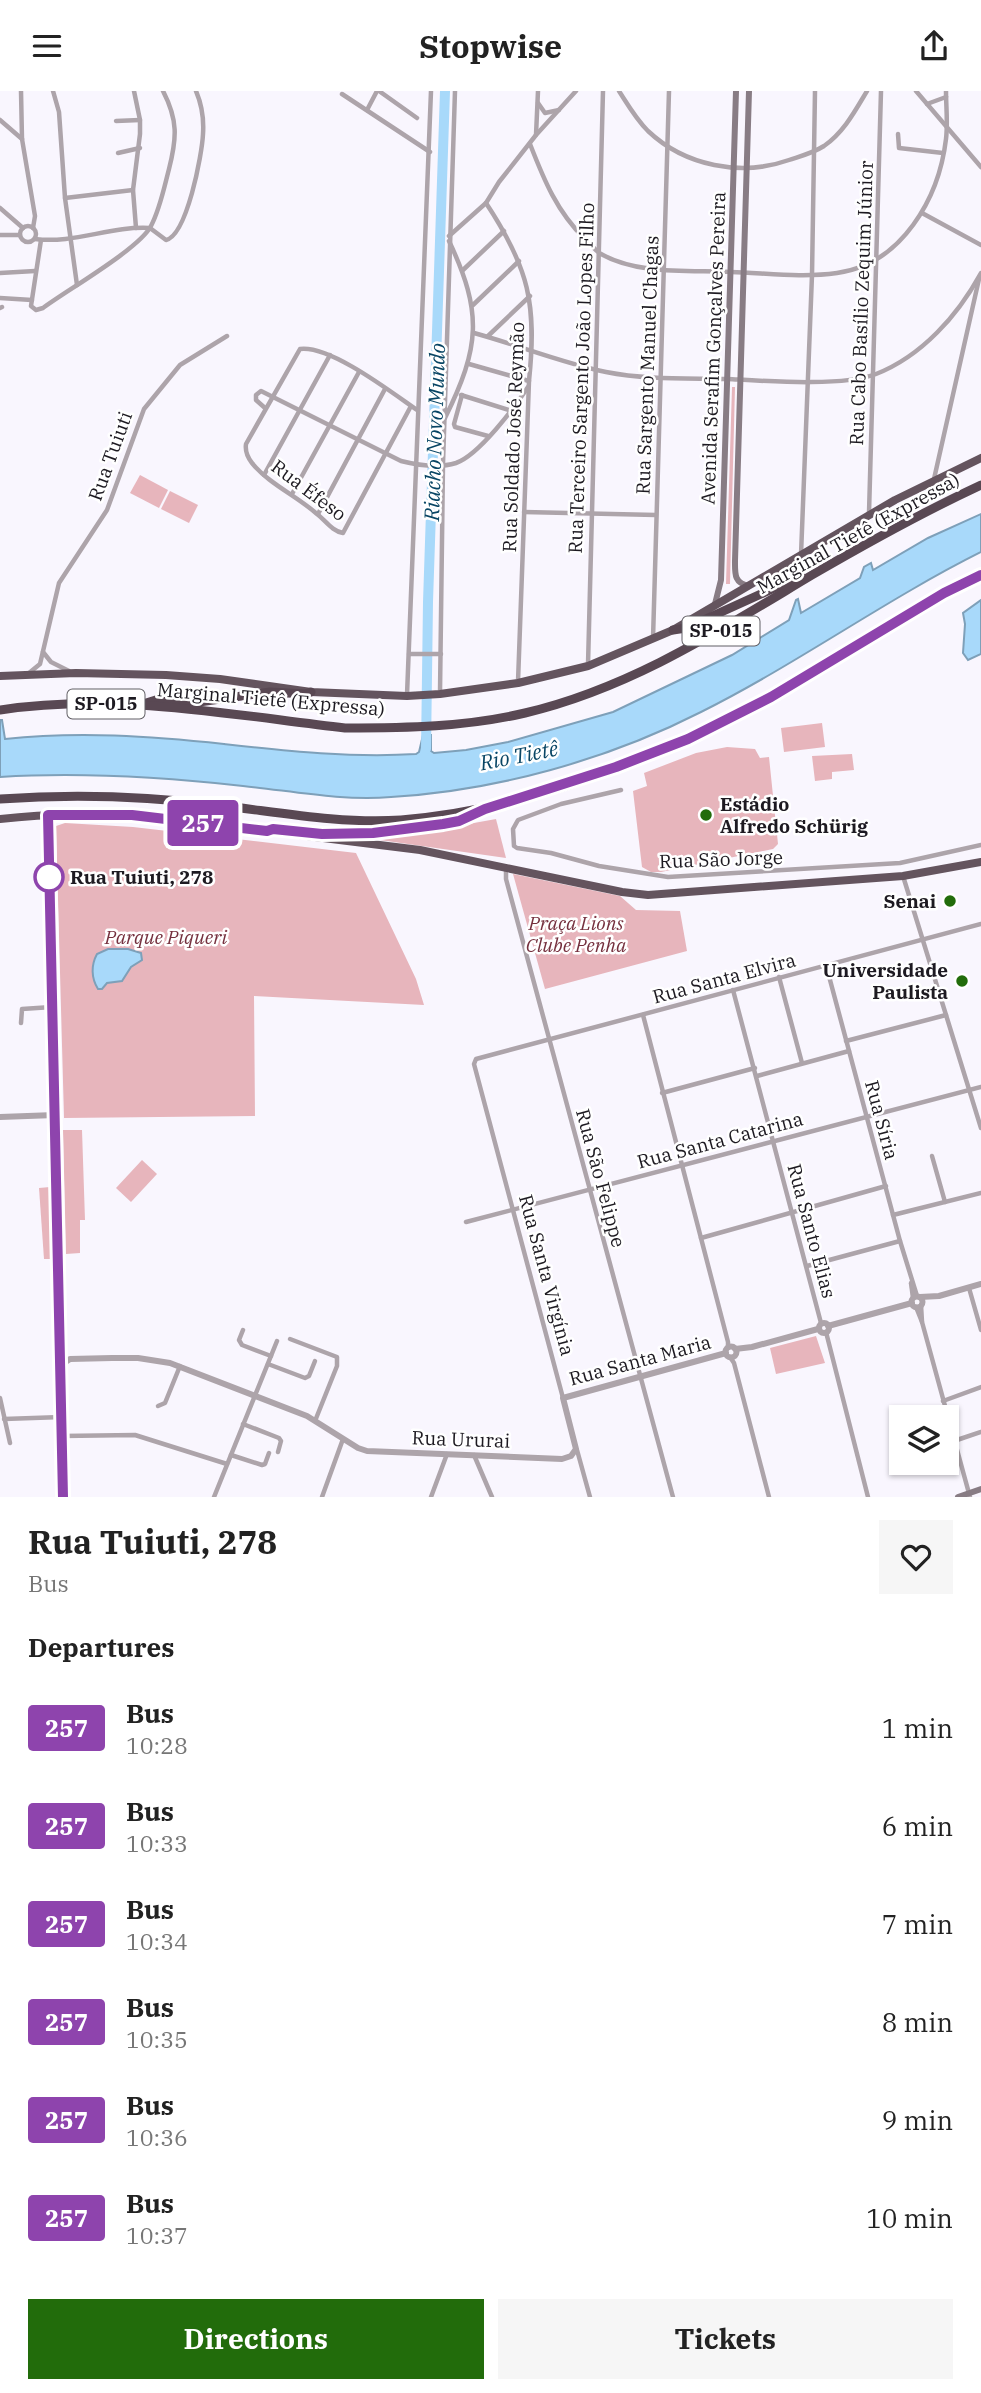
<!DOCTYPE html>
<meta charset="utf-8">
<style>
body{margin:0;font-family:"IBM Plex Serif",serif;background:#f6f6f6;color:#222;height:100vh;display:flex;flex-direction:column;font-size:26px;white-space:nowrap}
*{box-sizing:border-box;margin:0}
p{font-size:23px;color:#767676}
.icon{flex:none;width:38px;height:38px;fill:none;stroke:currentColor;stroke-width:2;stroke-linecap:round;stroke-linejoin:round}
.map{position:relative;height:1406px;overflow:hidden}
.sheet{display:flex;flex-direction:column;background:#fff;flex:1}
.sheet>*{flex:none}
.badge{padding:0 14px;border-radius:5px;font-size:24px;line-height:46px}
.fabs{position:absolute;left:889px;top:1314px;display:grid;gap:14px}
.fabs a{display:grid;place-items:center;width:70px;height:70px;border-radius:0px;background:#fff;box-shadow:0 2px 5px #0004;font-size:35px}
.map>.badge{position:absolute;translate:-50% -50%;box-shadow:0 0 0 4px #fff}
h2{padding:0 28px;font-size:26px;line-height:63px}
.round{display:grid;place-items:center;flex:none;width:74px;height:74px;border-radius:0px;background:#f6f6f6}
.headline{display:flex;align-items:center;justify-content:space-between;height:119px;padding:0 28px}
h1{font-size:33px;font-weight:700;line-height:52px}
.button{display:flex;gap:14px;margin-top:auto;padding:14px 28px}
.button a{flex:1;height:80px;border-radius:0px;background:#226c0b;color:#fff;font-size:28px;font-weight:700;line-height:80px;text-align:center}
.button a+a{background:#f6f6f6;color:#222}
ul{padding:0;list-style:none}
li{display:flex;align-items:center;gap:21px;height:98px;padding:0 28px}
li div{flex:1}
li b{display:block;font-size:26px}
li em{font-style:normal}
li .badge{min-width:77px;font-weight:700;text-align:center}
header{display:flex;justify-content:space-between;align-items:center;height:91px;padding:0 28px;background:#fff;font-size:32px;font-weight:700}
.map>svg:first-child{display:block}
</style>
<header><svg class="icon" aria-label="menu" viewBox="0 0 24 24"><path d="M4 6h16M4 12h16M4 18h16"/></svg>Stopwise<svg class="icon" aria-label="share" viewBox="0 0 24 24"><path d="M12 15V3M7 8l5-5 5 5M5 13v7h14v-7"/></svg></header>
<div class="map">
<svg width="981" height="1406" viewBox="0 0 981 1406">
<rect width="100%" height="100%" fill="#f9f6fe"/>
<!-- green -->
<g fill="#e7b5bc">
<path d="M732 296H735L730 493H726Z"/>
<path d="M140 384 168 399 159 417 130 402Z"/>
<path d="M170 400 198 414 189 432 161 418Z"/>
<path d="M822 632 825 656 784 661 781 637Z"/>
<path d="M727 656 755 658 760 667 769 666 778 753 773 758 661 781H651L642 776 633 700 647 695 644 682 696 662Z"/>
<path d="M852 663 854 679 832 681V688L815 690 812 665Z"/>
<path d="M496 728 506 767 380 749Z"/>
<path d="M65 732 133 736 356 762 416 888 424 914 254 905 255 1025 64 1027 56 735Z"/>
<path d="M513 783 620 805 636 819 680 820 687 860 545 898Z"/>
<path d="M63 1039H82L85 1129H80V1162L66 1163Z"/>
<path d="M142 1069 157 1083 131 1111 116 1097Z"/>
<path d="M50 1096 51 1168H44L39 1097Z"/>
<path d="M816 1245 825 1272 776 1283 770 1257Z"/>
</g>
<!-- water -->
<g fill="#a8d9fa" stroke="#7ea0b9" stroke-width="2">
<path d="M981 423V461C885 509 797 573 701 621 607 669 495 700 391 706 341 710 292 700 243 695 163 686 80 681 0 686V629H2L5 648C78 640 151 645 224 653 288 660 351 667 416 663L419 661 423 644H431V660L434 662 466 659 508 651 613 621 732 564 789 529 796 509 798 508 801 522 860 487 864 476 871 472 873 479 928 447Z"/>
<path d="M981 509V563L968 569 963 562 965 533 963 522Z"/>
<path d="M128 858 141 862 142 869 131 876 122 890 107 892 102 898H98C91 887 91 874 97 863L108 858Z"/>
</g>
<g fill="none" stroke-linecap="round" stroke-linejoin="round">
<!-- river -->
<path stroke="#a8d9fa" stroke-width="10" d="M426 658 428 511 445 0"/>
<!-- minor -->
<g stroke="#ada4aa" stroke-width="4.5">
<path d="M21 0 22 48 35 125 33 137"/>
<path d="M53 0 59 21 65 107 77 194"/>
<path d="M134 0 140 29V43L133 99 136 137"/>
<path d="M379 0 417 27"/>
<path d="M619 0C628 14 636 28 648 40 685 75 741 86 789 69 801 65 813 62 824 55 844 41 855 20 867 0"/>
<path d="M916 0 981 76"/>
<path d="M342 3 430 61"/>
<path d="M538 12 545 22 559 19"/>
<path d="M927 13 946 6"/>
<path d="M367 19 377 0"/>
<path d="M0 29 22 48"/>
<path d="M116 30 140 29"/>
<path d="M898 43 899 57 943 62"/>
<path d="M536 44 538 0"/>
<path d="M530 53C544 89 557 121 585 148 590 153 595 159 601 163 638 184 690 179 731 181 766 182 802 187 837 182 902 173 939 107 946 48 948 32 946 16 946 0"/>
<path d="M118 62 140 57"/>
<path d="M65 107 133 99"/>
<path d="M486 112C529 177 537 213 529 290L518 591"/>
<path d="M0 117 23 137"/>
<path d="M922 122 981 154"/>
<circle cx="28" cy="143" r="8"/>
<path d="M150 137 166 149C187 144 202 64 203 43 204 28 202 14 196 0"/>
<path d="M0 144H20"/>
<path d="M449 145 486 112 499 91 536 44 576 0"/>
<path d="M35 148C73 153 111 135 149 137"/>
<path d="M41 149 31 215 36 219 43 217C67 199 139 158 151 135 160 118 164 97 169 78 177 47 178 29 163 0"/>
<path d="M463 179 504 140"/>
<path d="M0 182 35 180"/>
<path d="M0 207 32 209"/>
<path d="M473 214 519 170"/>
<path d="M0 217 2 216"/>
<path d="M474 242C518 254 562 272 606 281 646 289 688 287 728 288 765 290 843 296 876 283 922 265 958 224 981 182"/>
<path d="M488 245 530 205"/>
<path d="M469 273 529 290"/>
<path d="M461 304 512 320"/>
<path d="M462 304 454 333 455 336 488 345"/>
<path d="M411 315 343 442C332 440 326 430 317 423 297 405 269 393 252 372 248 367 245 360 246 353L300 258C330 254 391 301 417 319"/>
<path d="M265 317 256 309V304L261 300 401 370C417 374 440 377 456 372 479 364 515 316 528 296"/>
<path d="M445 327C480 256 483 222 449 150"/>
<path d="M264 384 330 264"/>
<path d="M934 388 979 188"/>
<path d="M292 403 359 281"/>
<path d="M524 421 656 424"/>
<path d="M869 422 881 0"/>
<path d="M318 423 385 298"/>
<path d="M801 464 812 184 815 0"/>
<path d="M653 548 669 0"/>
<path d="M43 561 51 571 69 580"/>
<path d="M409 563H441"/>
<path d="M588 574 603 0"/>
<path d="M29 582 40 573 59 492 107 419 144 318 180 274 227 245"/>
<path d="M440 602 443 373 455 0"/>
<path d="M407 604 431 0"/>
<path d="M621 699 561 713 518 729 513 738 514 755 517 757 551 762 599 775 668 786 900 772 981 754"/>
<path d="M506 776V788L673 1406"/>
<path d="M903 785 981 1037"/>
<path d="M826 874 900 1150 917 1205"/>
<path d="M779 886 802 972"/>
<path d="M733 899 821 1232"/>
<path d="M643 924 728 1251V1257"/>
<path d="M21 932 22 918 52 916"/>
<path d="M846 950 946 924"/>
<path d="M757 985 849 960"/>
<path d="M662 1002 755 977"/>
<path d="M932 1065 945 1111"/>
<path d="M893 1124 981 1102"/>
<path d="M466 1131 981 996"/>
<path d="M701 1147 886 1095"/>
<path d="M807 1175 900 1150"/>
<path d="M911 1192 913 1207"/>
<path d="M969 1197 981 1239"/>
<path d="M921 1214 922 1231"/>
<path d="M916 1216 922 1231 970 1406"/>
<path d="M243 1239 239 1249 242 1254 271 1265"/>
<path d="M826 1241 868 1406"/>
<path d="M290 1248 337 1266V1275L315 1330"/>
<path d="M730 1266 734 1272 769 1406"/>
<path d="M268 1273 305 1287 309 1285 315 1270"/>
<path d="M0 1307 10 1352"/>
<path d="M563 1307 474 973 476 968 981 833"/>
<path d="M943 1310 981 1296"/>
<path d="M158 1315 165 1312 180 1275"/>
<path d="M4 1328 62 1326"/>
<path d="M243 1333 279 1347 281 1350 278 1361"/>
<path d="M62 1345 135 1344 227 1373"/>
<path d="M954 1350 981 1341"/>
<path d="M577 1359 590 1406"/>
<path d="M231 1364 262 1374 265 1373 269 1362"/>
<path d="M474 1364 492 1406"/>
<path d="M214 1406 277 1250"/>
<path d="M322 1406 343 1348"/>
<path d="M431 1406 447 1363"/>
</g>
<!-- tertiary -->
<g stroke="#ada4aa" stroke-width="6">
<path d="M48 724 63 1406"/>
<path d="M0 1026 55 1024"/>
<circle cx="917" cy="1211" r="5.5"/>
<path d="M920 1206 939 1205 981 1193"/>
<circle cx="824" cy="1237" r="5"/>
<path d="M828 1235 912 1212"/>
<circle cx="731" cy="1261" r="5.5"/>
<path d="M735 1258 752 1256 818 1238"/>
<path d="M61 1274 70 1268 112 1267H138L170 1272 307 1325 358 1357 367 1360 562 1368 571 1365 576 1358 563 1307 726 1262"/>
</g>
<!-- secondary -->
<g stroke="#887c84" stroke-width="6">
<path d="M749 495C734 492 735 483 735 470L749 0"/>
<path d="M715 513 721 489 736 0"/>
<path d="M958 1406 981 1398"/>
</g>
<!-- trunk -->
<g stroke="#64545e" stroke-width="8">
<path d="M0 585 76 582 166 584 220 588 311 601 407 605 440 603 518 592 588 575 673 539 895 409 981 367"/>
<path d="M0 728C92 717 181 729 272 741"/>
<path d="M291 743 420 759 622 801 648 804 903 785 981 771"/>
</g>
<!-- motorway -->
<g stroke="#594853" stroke-width="9">
<path d="M673 539 686 537 792 489 803 487"/>
<path d="M143 613 159 608 199 611 270 601 305 603 311 601"/>
<path d="M0 619C114 601 231 624 345 637 406 637 466 636 525 622 631 597 720 539 812 484 867 452 923 421 981 394"/>
<path d="M0 708C72 703 145 705 217 714 278 721 339 733 401 729 528 719 659 667 770 606 841 567 907 519 981 484"/>
<path d="M267 740 273 738C323 742 370 744 419 736 439 733 459 731 477 723"/>
</g>
</g>
<g fill="none" stroke-linecap="round" stroke-linejoin="round">
<!-- line casing -->
<g stroke="#fff" stroke-width="16">
<path id="line" d="M63 1406 48 724H132L267 740 273 738 322 743 373 742 443 733 459 730 485 718 616 676 688 648 771 606 944 502 981 484"/>
</g>
<!-- line -->
<use href="#line" stroke="#8e44ad" stroke-width="10"/>
</g>
<!-- markers -->
<g fill="#226c0b" stroke="#fff" stroke-width="2.5">
<circle cx="706" cy="724" r="7"/>
<circle cx="950" cy="810" r="7"/>
<circle cx="962" cy="890" r="7"/>
</g>
<circle fill="#fff" stroke="#8e44ad" stroke-width="3.5" cx="49" cy="786" r="14"/>
<g text-anchor="middle" stroke-width="5" stroke-linejoin="round" paint-order="stroke">
<!-- shield labels -->
<g fill="#fff" stroke="#615f64" stroke-width="2">
<rect x="682.5" y="525.5" width="77" height="29" rx="5"/>
<rect x="67.5" y="598.5" width="77" height="29" rx="5"/>
</g>
<g font-size="18" font-weight="bold" fill="#1d1a21">
<text x="721" y="546">SP-015</text>
<text x="106" y="619">SP-015</text>
</g>
<!-- street labels -->
<g font-size="19" fill="#1d1a21" stroke="#fff">
<text transform="translate(861 212) rotate(-88)" y="7">Rua Cabo Basílio Zequim Júnior</text>
<text transform="translate(713 257) rotate(-88)" y="7">Avenida Serafim Gonçalves Pereira</text>
<text transform="translate(647 274) rotate(-88)" y="7">Rua Sargento Manuel Chagas</text>
<text transform="translate(581 287) rotate(-88)" y="7">Rua Terceiro Sargento João Lopes Filho</text>
<text transform="translate(513 346) rotate(-88)" y="7">Rua Soldado José Reymão</text>
<text transform="translate(110 365) rotate(-70)" y="7">Rua Tuiuti</text>
<text transform="translate(309 399) rotate(37)" y="7">Rua Éfeso</text>
<text transform="translate(858 442) rotate(-29)" y="7">Marginal Tietê (Expressa)</text>
<text transform="translate(271 608) rotate(5)" y="7">Marginal Tietê (Expressa)</text>
<text transform="translate(721 768) rotate(-2)" y="7">Rua São Jorge</text>
<text transform="translate(724 887) rotate(-15)" y="7">Rua Santa Elvira</text>
<text transform="translate(882 1029) rotate(75)" y="7">Rua Síria</text>
<text transform="translate(720 1049) rotate(-15)" y="7">Rua Santa Catarina</text>
<text transform="translate(601 1087) rotate(75)" y="7">Rua São Felippe</text>
<text transform="translate(812 1140) rotate(75)" y="7">Rua Santo Elias</text>
<text transform="translate(547 1184) rotate(75)" y="7">Rua Santa Virgínia</text>
<text transform="translate(640 1269) rotate(-15)" y="7">Rua Santa Maria</text>
<text transform="translate(461 1348) rotate(2)" y="7">Rua Ururai</text>
</g>
<!-- poi labels -->
<g font-size="19" font-weight="bold" fill="#1d1a21" stroke="#fff" text-anchor="end">
<text x="720" y="720" text-anchor="start">Estádio<tspan x="720" dy="22">Alfredo Schürig</tspan></text>
<text x="936" y="817">Senai</text>
<text x="948" y="886">Universidade<tspan x="948" dy="22">Paulista</tspan></text>
</g>
<!-- stop labels -->
<g font-size="19" font-weight="bold" fill="#1d1a21" stroke="#fff" text-anchor="start">
<text x="70" y="793">Rua Tuiuti, 278</text>
</g>
<!-- park labels -->
<g font-size="19" font-style="italic" fill="#75303e" stroke="#fff">
<text x="576" y="839">Praça Lions<tspan x="576" dy="22">Clube Penha</tspan></text>
<text x="166" y="853">Parque Piqueri</text>
</g>
<!-- water labels -->
<g font-size="21" font-style="italic" fill="#084564" stroke="#fff">
<text transform="translate(435 341) rotate(-88)" y="7">Riacho Novo Mundo</text>
<text transform="translate(519 665) rotate(-11)" y="7">Rio Tietê</text>
</g>
</g>
</svg>
<div class="fabs">
<a><svg class="icon" aria-label="layers" viewBox="0 0 24 24"><path d="M12 4l9 5-9 5-9-5zM3 14l9 5 9-5"/></svg></a>
</div>
<b class="badge" style="left:203px;top:732px;background:#8e44ad;color:#fff">257</b>
</div>
<section class="sheet">
<div class="headline"><div><h1>Rua Tuiuti, 278</h1><p>Bus</p></div><a class="round"><svg class="icon" aria-label="heart" viewBox="0 0 24 24"><path d="M12 20l-8-8c-3-5 5-10 8-4 3-6 11-1 8 4z"/></svg></a></div>
<h2>Departures</h2>
<ul>
<li><span class="badge" style="background:#8e44ad;color:#fff">257</span><div><b>Bus</b><p>10:28</p></div><em>1 min</em></li>
<li><span class="badge" style="background:#8e44ad;color:#fff">257</span><div><b>Bus</b><p>10:33</p></div><em>6 min</em></li>
<li><span class="badge" style="background:#8e44ad;color:#fff">257</span><div><b>Bus</b><p>10:34</p></div><em>7 min</em></li>
<li><span class="badge" style="background:#8e44ad;color:#fff">257</span><div><b>Bus</b><p>10:35</p></div><em>8 min</em></li>
<li><span class="badge" style="background:#8e44ad;color:#fff">257</span><div><b>Bus</b><p>10:36</p></div><em>9 min</em></li>
<li><span class="badge" style="background:#8e44ad;color:#fff">257</span><div><b>Bus</b><p>10:37</p></div><em>10 min</em></li>
</ul>
<div class="button"><a>Directions</a><a>Tickets</a></div>
</section>
